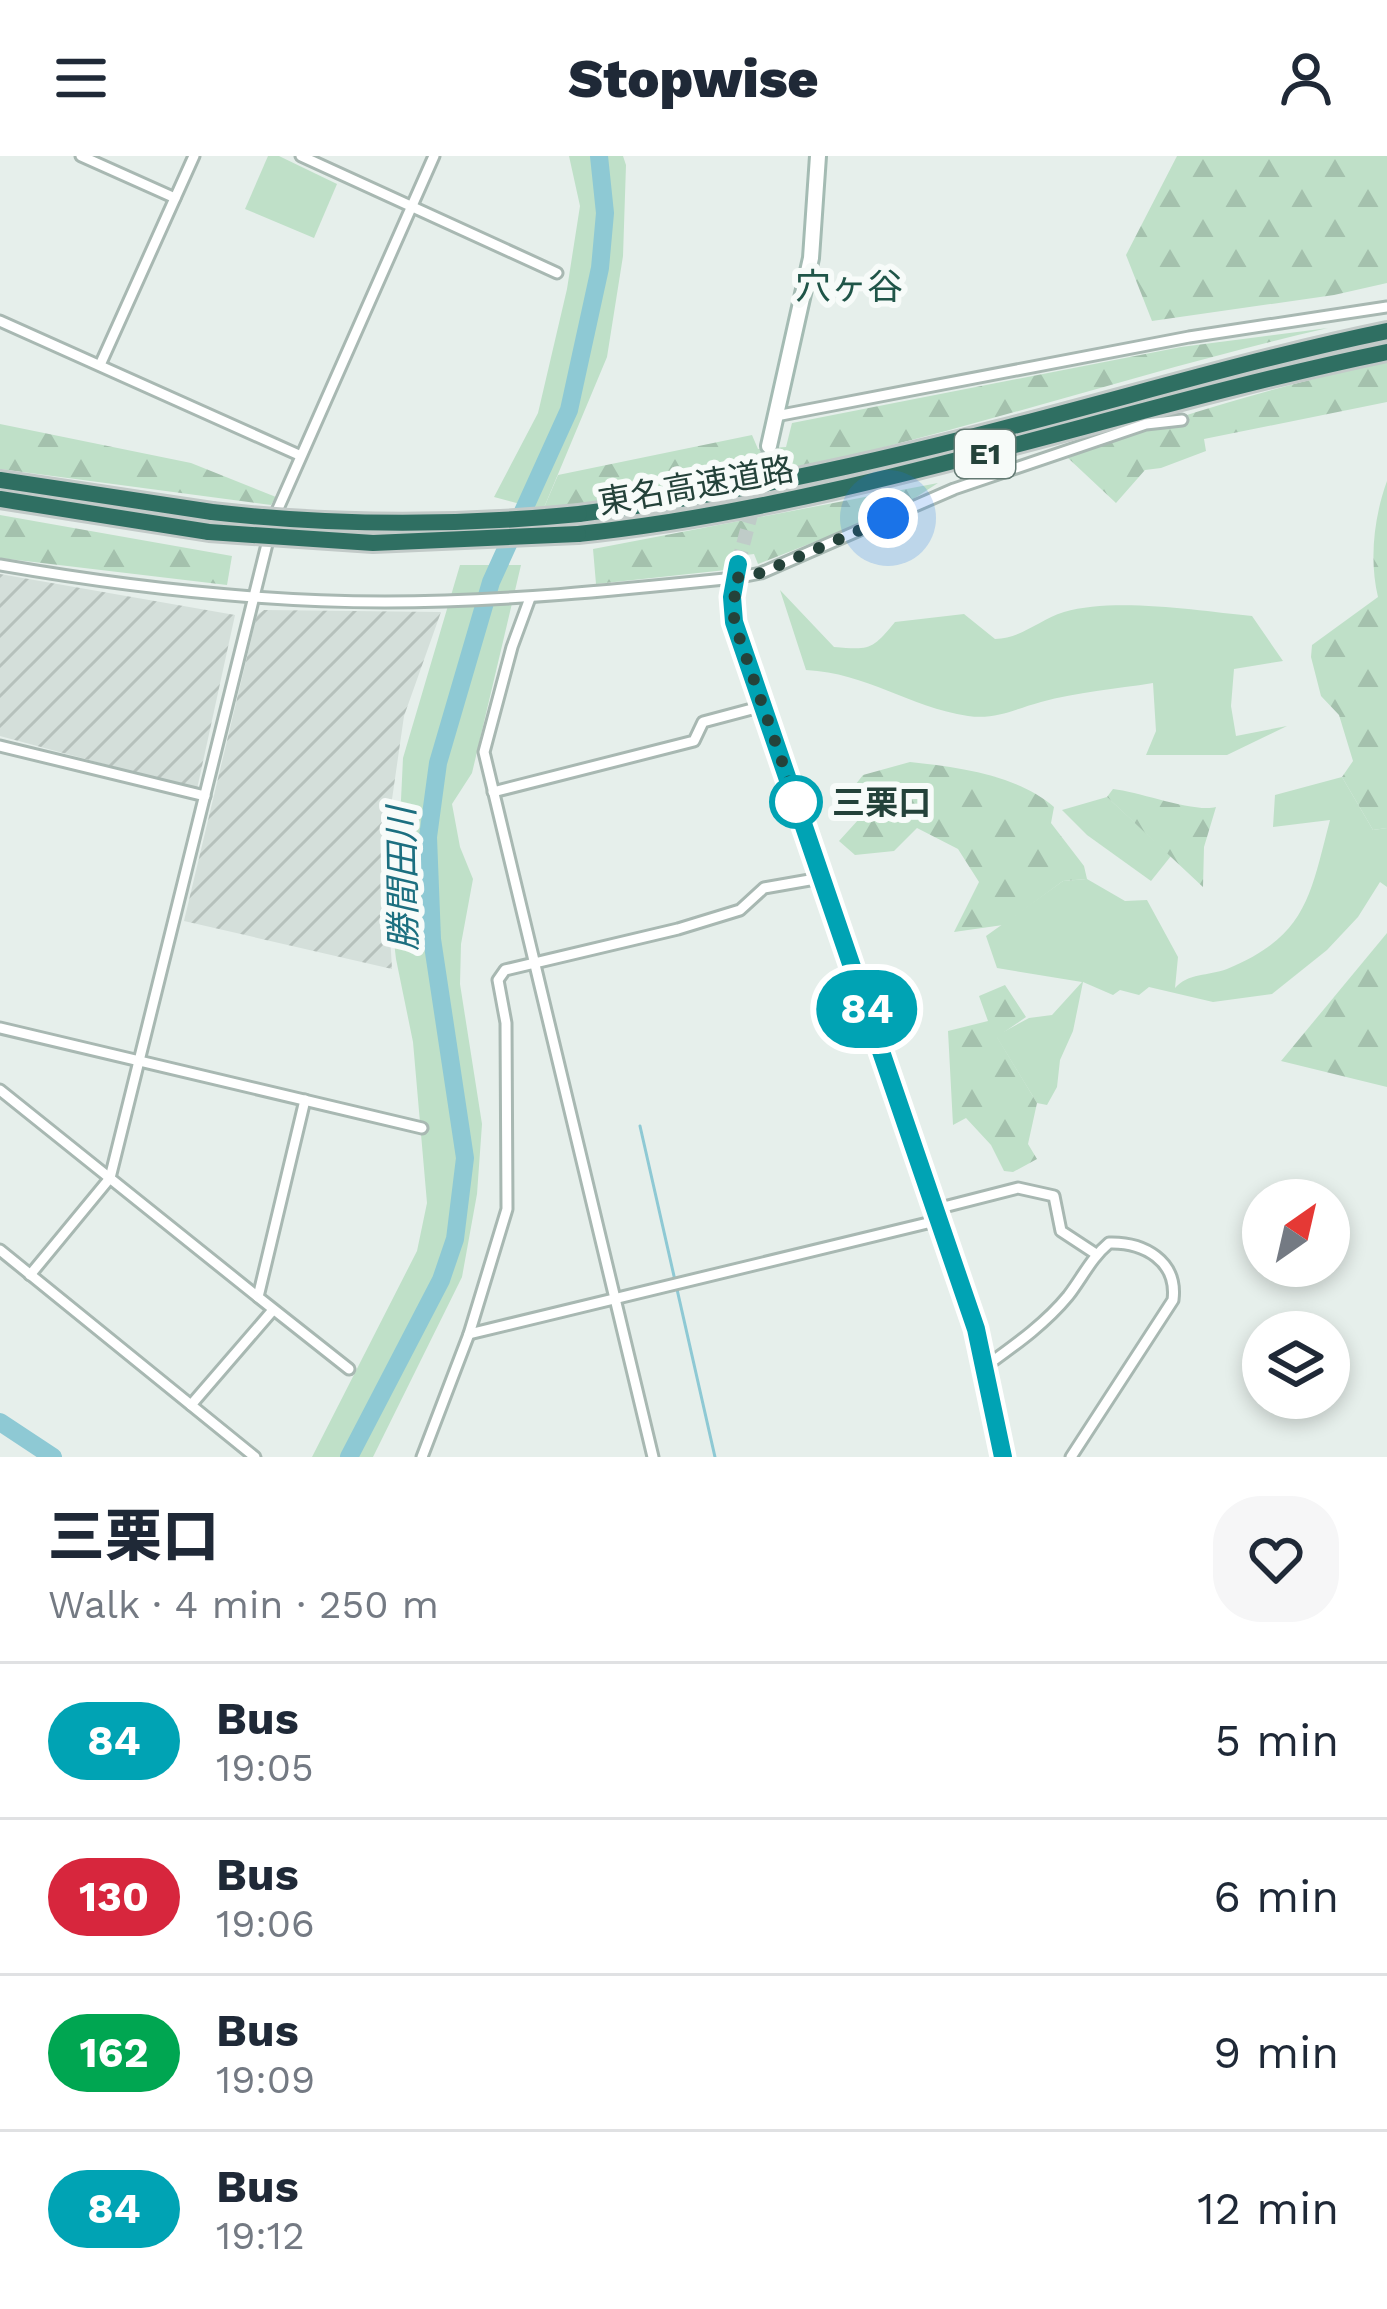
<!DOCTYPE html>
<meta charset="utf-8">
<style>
body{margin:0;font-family:"Work Sans","Noto Sans JP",sans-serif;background:#f6f6f7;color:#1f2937;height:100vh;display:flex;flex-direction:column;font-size:45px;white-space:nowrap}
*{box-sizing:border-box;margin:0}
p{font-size:39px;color:#747a83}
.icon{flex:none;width:66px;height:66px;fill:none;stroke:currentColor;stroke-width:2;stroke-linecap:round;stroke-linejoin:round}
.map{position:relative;height:1301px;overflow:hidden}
.details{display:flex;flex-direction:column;background:#fff;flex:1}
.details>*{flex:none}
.badge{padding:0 24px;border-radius:39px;font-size:42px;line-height:78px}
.needle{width:78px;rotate:34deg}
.controls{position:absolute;left:1242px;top:1023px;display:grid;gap:24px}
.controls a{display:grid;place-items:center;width:108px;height:108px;border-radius:50%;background:#fff;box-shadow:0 6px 18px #0003;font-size:60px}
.you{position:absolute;width:60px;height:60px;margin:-30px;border:9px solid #fff;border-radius:50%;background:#1a73e8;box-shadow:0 0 0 18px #1a73e833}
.map>.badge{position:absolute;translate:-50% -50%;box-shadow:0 0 0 6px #fff}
.round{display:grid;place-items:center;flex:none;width:126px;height:126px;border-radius:48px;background:#f6f6f7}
.headline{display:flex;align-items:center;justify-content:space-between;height:204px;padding:0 48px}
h1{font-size:57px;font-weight:800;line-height:90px}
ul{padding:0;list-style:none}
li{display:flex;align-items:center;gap:36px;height:156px;padding:0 48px;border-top:3px solid #e0e1e3}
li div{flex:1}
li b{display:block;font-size:45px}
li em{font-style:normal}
li .badge{min-width:132px;font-weight:700;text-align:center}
header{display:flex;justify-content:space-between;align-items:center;height:156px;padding:0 48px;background:#fff;font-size:54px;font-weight:800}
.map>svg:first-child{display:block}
</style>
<header><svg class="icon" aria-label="menu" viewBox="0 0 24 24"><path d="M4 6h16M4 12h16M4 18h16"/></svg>Stopwise<svg class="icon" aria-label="person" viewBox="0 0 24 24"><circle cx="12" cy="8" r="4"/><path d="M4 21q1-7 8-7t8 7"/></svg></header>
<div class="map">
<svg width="1387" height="1301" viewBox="0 0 1387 1301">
<defs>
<pattern id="industrial-furrows" width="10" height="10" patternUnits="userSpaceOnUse" patternTransform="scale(3)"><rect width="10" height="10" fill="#d4dfda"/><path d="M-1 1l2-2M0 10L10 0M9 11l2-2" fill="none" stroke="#b6c1bc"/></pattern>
<pattern id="forest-firs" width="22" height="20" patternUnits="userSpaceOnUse" patternTransform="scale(3)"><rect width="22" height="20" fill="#bfe0c8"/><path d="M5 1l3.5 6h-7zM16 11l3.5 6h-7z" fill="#a4c1ad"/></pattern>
</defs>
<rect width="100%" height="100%" fill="#e6efeb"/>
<!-- industrial -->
<g fill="url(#industrial-furrows)">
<path d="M0 418 235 459 197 633 0 580Z"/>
<path d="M264 454 441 456 404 560 385 692 392 813 184 765 257 459Z"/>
</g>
<!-- green -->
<g fill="#bfe0c8">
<path d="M268 0H279L337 28 314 82 245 53Z"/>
<path d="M569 0H623L626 9 623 100 607 201 543 354 494 341 538 257 567 133 580 50Z"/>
<path d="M460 409H521L472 617 452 648 460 691 473 723 461 788 460 828 482 968 477 1038 462 1121 373 1301H312L417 1095 427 1047 413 886 396 803 389 743 390 699 401 644 403 602Z"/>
<path d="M780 434 834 491C870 494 872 494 895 466L964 458 995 483C1022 482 1039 464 1064 456 1116 441 1199 455 1252 460L1283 505 1234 513 1231 550 1236 580 1287 570 1227 599H1146L1156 575 1153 527C1116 533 1077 536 1041 546 1015 553 996 564 968 560 909 551 867 517 806 514Z"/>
<path d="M1342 621 1373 674 1387 672V731L1380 726 1358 761 1327 794 1272 838 1213 846 1149 831 1139 839 1120 834 1113 839 1083 826 1073 875 1060 904 1057 931 1047 949 1037 947 996 880 1029 862 1052 859 1082 826 997 812 986 780 1063 725 1087 723 1125 745 1147 744 1178 801 1175 832C1188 817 1208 820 1227 813 1307 780 1310 740 1330 664L1273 671 1275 639Z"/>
<path d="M1107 641 1171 700 1151 725 1087 679 1062 654Z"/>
</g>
<!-- forest -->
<g fill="url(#forest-firs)">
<path d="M1177 0H1387V127L1334 139 1152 165 1126 99Z"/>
<path d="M1328 172C1176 207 1028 255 877 293 766 322 656 339 543 354L558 319 752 279 758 293 786 291 792 267 1181 191Z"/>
<path d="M1387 206V246L1204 283 1206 295 1161 312 1145 314 1116 347 1068 302C1172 260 1277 230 1387 206Z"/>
<path d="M0 268 191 307 276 341 271 349 0 313Z"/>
<path d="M1387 325V672L1373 674 1342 621 1353 605 1339 559 1321 540 1311 501 1312 489 1378 441C1369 403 1374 361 1387 325Z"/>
<path d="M938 327 898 353 758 408 754 398 730 401 726 414 596 428 593 393Z"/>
<path d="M0 359 232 400 227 429 0 402Z"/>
<path d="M910 606C957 611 1018 619 1054 651L1051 667 1084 710 1087 723 1063 725 1003 769 954 776 979 726 958 693 917 672 894 695 855 699 839 685 869 652 848 638 863 619Z"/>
<path d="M1113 633C1140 636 1195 657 1216 651L1204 691 1203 731 1107 641Z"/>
<path d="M1387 777V931L1281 905Z"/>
<path d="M1005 829 1026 861 997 881 1037 947 1028 988 1037 1003 1013 1016 1004 1015 991 989 966 962 953 969 948 875 988 865 979 840Z"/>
</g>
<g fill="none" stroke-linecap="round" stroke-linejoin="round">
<!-- stream -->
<g stroke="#8ec9d4" stroke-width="3">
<path d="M602 11 605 0"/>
<path d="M640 970 715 1301"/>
</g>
<!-- river -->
<g stroke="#8ec9d4" stroke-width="18">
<path d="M0 1266 53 1301"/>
<path d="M349 1301 441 1124 455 1083 465 1002 432 783 428 681 438 607 491 426 569 254 600 112 605 57 599 0"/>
</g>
<!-- secondary-tunnel -->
<path stroke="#bfccc8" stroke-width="14" stroke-dasharray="14 7" stroke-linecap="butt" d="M738 408 769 290"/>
<!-- street casing -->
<g stroke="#a8b8b2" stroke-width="15">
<g id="street">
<path d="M81 0 175 42"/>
<path d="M301 0 557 117"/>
<path d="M0 165 299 299"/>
<path d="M100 209 194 0"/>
<path d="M776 260 1189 181 1387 151"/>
<path d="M273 364 434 0"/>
<path d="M0 409C127 431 256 446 385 446 502 446 618 434 735 422L761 417 954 333 1146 268 1182 264"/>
<path d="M530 442 512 491 484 596 653 1301"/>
<path d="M0 590 205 640"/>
<path d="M493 636 694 585 703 566 763 550"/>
<path d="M0 872 422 972"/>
<path d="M0 934 258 1141"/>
<path d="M305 944 258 1141 349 1213"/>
<path d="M936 1053 1018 1032 1054 1040 1061 1075 1096 1098"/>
<path d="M0 1094 255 1301"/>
<path d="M30 1119 110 1022 269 380"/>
<path d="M469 1178 940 1064"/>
<path d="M986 1210C1015 1189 1045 1168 1068 1140 1082 1122 1091 1102 1109 1087 1144 1086 1178 1105 1173 1144L1071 1301"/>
<path d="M191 1249 273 1154"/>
<path d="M422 1301 469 1178 507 1053 506 867 498 824 505 814 678 773 740 754 764 732 821 722"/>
</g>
</g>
<!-- secondary casing -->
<g stroke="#a4bbb3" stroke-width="20">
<g id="secondary">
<path d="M769 290 811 102 818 0"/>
<path d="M738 408 732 441 734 466 976 1173 1004 1301"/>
</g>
</g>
<!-- highway casing -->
<g stroke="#c2cac8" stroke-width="22">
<g id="highway">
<path d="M0 324 212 356"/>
<path d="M0 343 209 376"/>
<path d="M579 358C721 340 860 310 998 274 1128 241 1256 202 1387 175"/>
<path d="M578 378C854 349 1116 252 1387 196"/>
</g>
</g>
<!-- street -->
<use href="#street" stroke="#fff" stroke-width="9"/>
<!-- secondary -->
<use href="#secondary" stroke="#fff" stroke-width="14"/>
<!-- highway -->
<use href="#highway" stroke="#2f6f62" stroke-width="16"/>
<!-- highway-bridge casing -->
<g stroke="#c2cac8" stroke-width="22" stroke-linecap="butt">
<g id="highway-bridge">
<path d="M212 356C334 370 457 370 579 358"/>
<path d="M209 376 373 387 578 378"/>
</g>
</g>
<!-- highway-bridge -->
<use href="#highway-bridge" stroke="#2f6f62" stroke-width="16"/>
</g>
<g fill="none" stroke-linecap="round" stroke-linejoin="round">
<!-- line casing -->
<g stroke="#fff" stroke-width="27">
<path id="line" d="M738 408 732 441 734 466 976 1173 1003 1301"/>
</g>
<!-- line -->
<use href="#line" stroke="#00a3b4" stroke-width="18"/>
<!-- walk -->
<path stroke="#24423a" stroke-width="12" stroke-dasharray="0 21.6" d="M796 646 734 466 735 422 761 417 888 362"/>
</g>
<!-- markers -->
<circle fill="#fff" stroke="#00a3b4" stroke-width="6" cx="796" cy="646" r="24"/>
<g text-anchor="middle" stroke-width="12" stroke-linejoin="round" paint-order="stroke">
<!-- shield labels -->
<rect fill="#f7fbf9" stroke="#637a73" stroke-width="3" x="955" y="274" width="60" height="48" rx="9"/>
<g font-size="30" font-weight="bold" fill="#24423a">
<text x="985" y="308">E1</text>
</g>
<!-- street labels -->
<g font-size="33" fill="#24423a" stroke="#f7fbf9">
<text transform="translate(696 329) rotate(-10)" y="12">東名高速道路</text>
</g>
<!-- stop labels -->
<g font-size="33" font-weight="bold" fill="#24423a" stroke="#f7fbf9" text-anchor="start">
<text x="832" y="658">三栗口</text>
</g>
<!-- neighbourhood labels -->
<g font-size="36" fill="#1f5548" stroke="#f7fbf9">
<text x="849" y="143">穴ヶ谷</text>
</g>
<!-- water labels -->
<g font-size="36" font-style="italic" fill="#1c6f80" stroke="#f7fbf9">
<text transform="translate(402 723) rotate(-91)" y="13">勝間田川</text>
</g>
</g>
</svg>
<div class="controls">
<a><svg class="needle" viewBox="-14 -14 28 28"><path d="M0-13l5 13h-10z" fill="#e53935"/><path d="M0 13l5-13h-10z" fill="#747a83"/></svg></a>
<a><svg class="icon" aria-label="layers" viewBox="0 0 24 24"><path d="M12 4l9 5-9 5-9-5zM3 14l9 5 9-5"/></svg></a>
</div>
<div class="you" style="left:888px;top:362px"></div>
<b class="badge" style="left:867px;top:853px;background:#00a3b4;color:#fff">84</b>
</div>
<section class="details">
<div class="headline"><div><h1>三栗口</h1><p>Walk · 4 min · 250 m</p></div><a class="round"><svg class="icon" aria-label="heart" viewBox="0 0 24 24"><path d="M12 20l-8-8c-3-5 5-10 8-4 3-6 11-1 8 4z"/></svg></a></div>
<ul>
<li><span class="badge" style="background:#00a3b4;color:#fff">84</span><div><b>Bus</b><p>19:05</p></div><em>5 min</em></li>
<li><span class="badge" style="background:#d7263d;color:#fff">130</span><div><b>Bus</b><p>19:06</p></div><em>6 min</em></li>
<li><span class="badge" style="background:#00a651;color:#fff">162</span><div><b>Bus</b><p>19:09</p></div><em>9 min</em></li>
<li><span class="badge" style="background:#00a3b4;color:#fff">84</span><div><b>Bus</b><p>19:12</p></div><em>12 min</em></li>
</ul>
</section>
